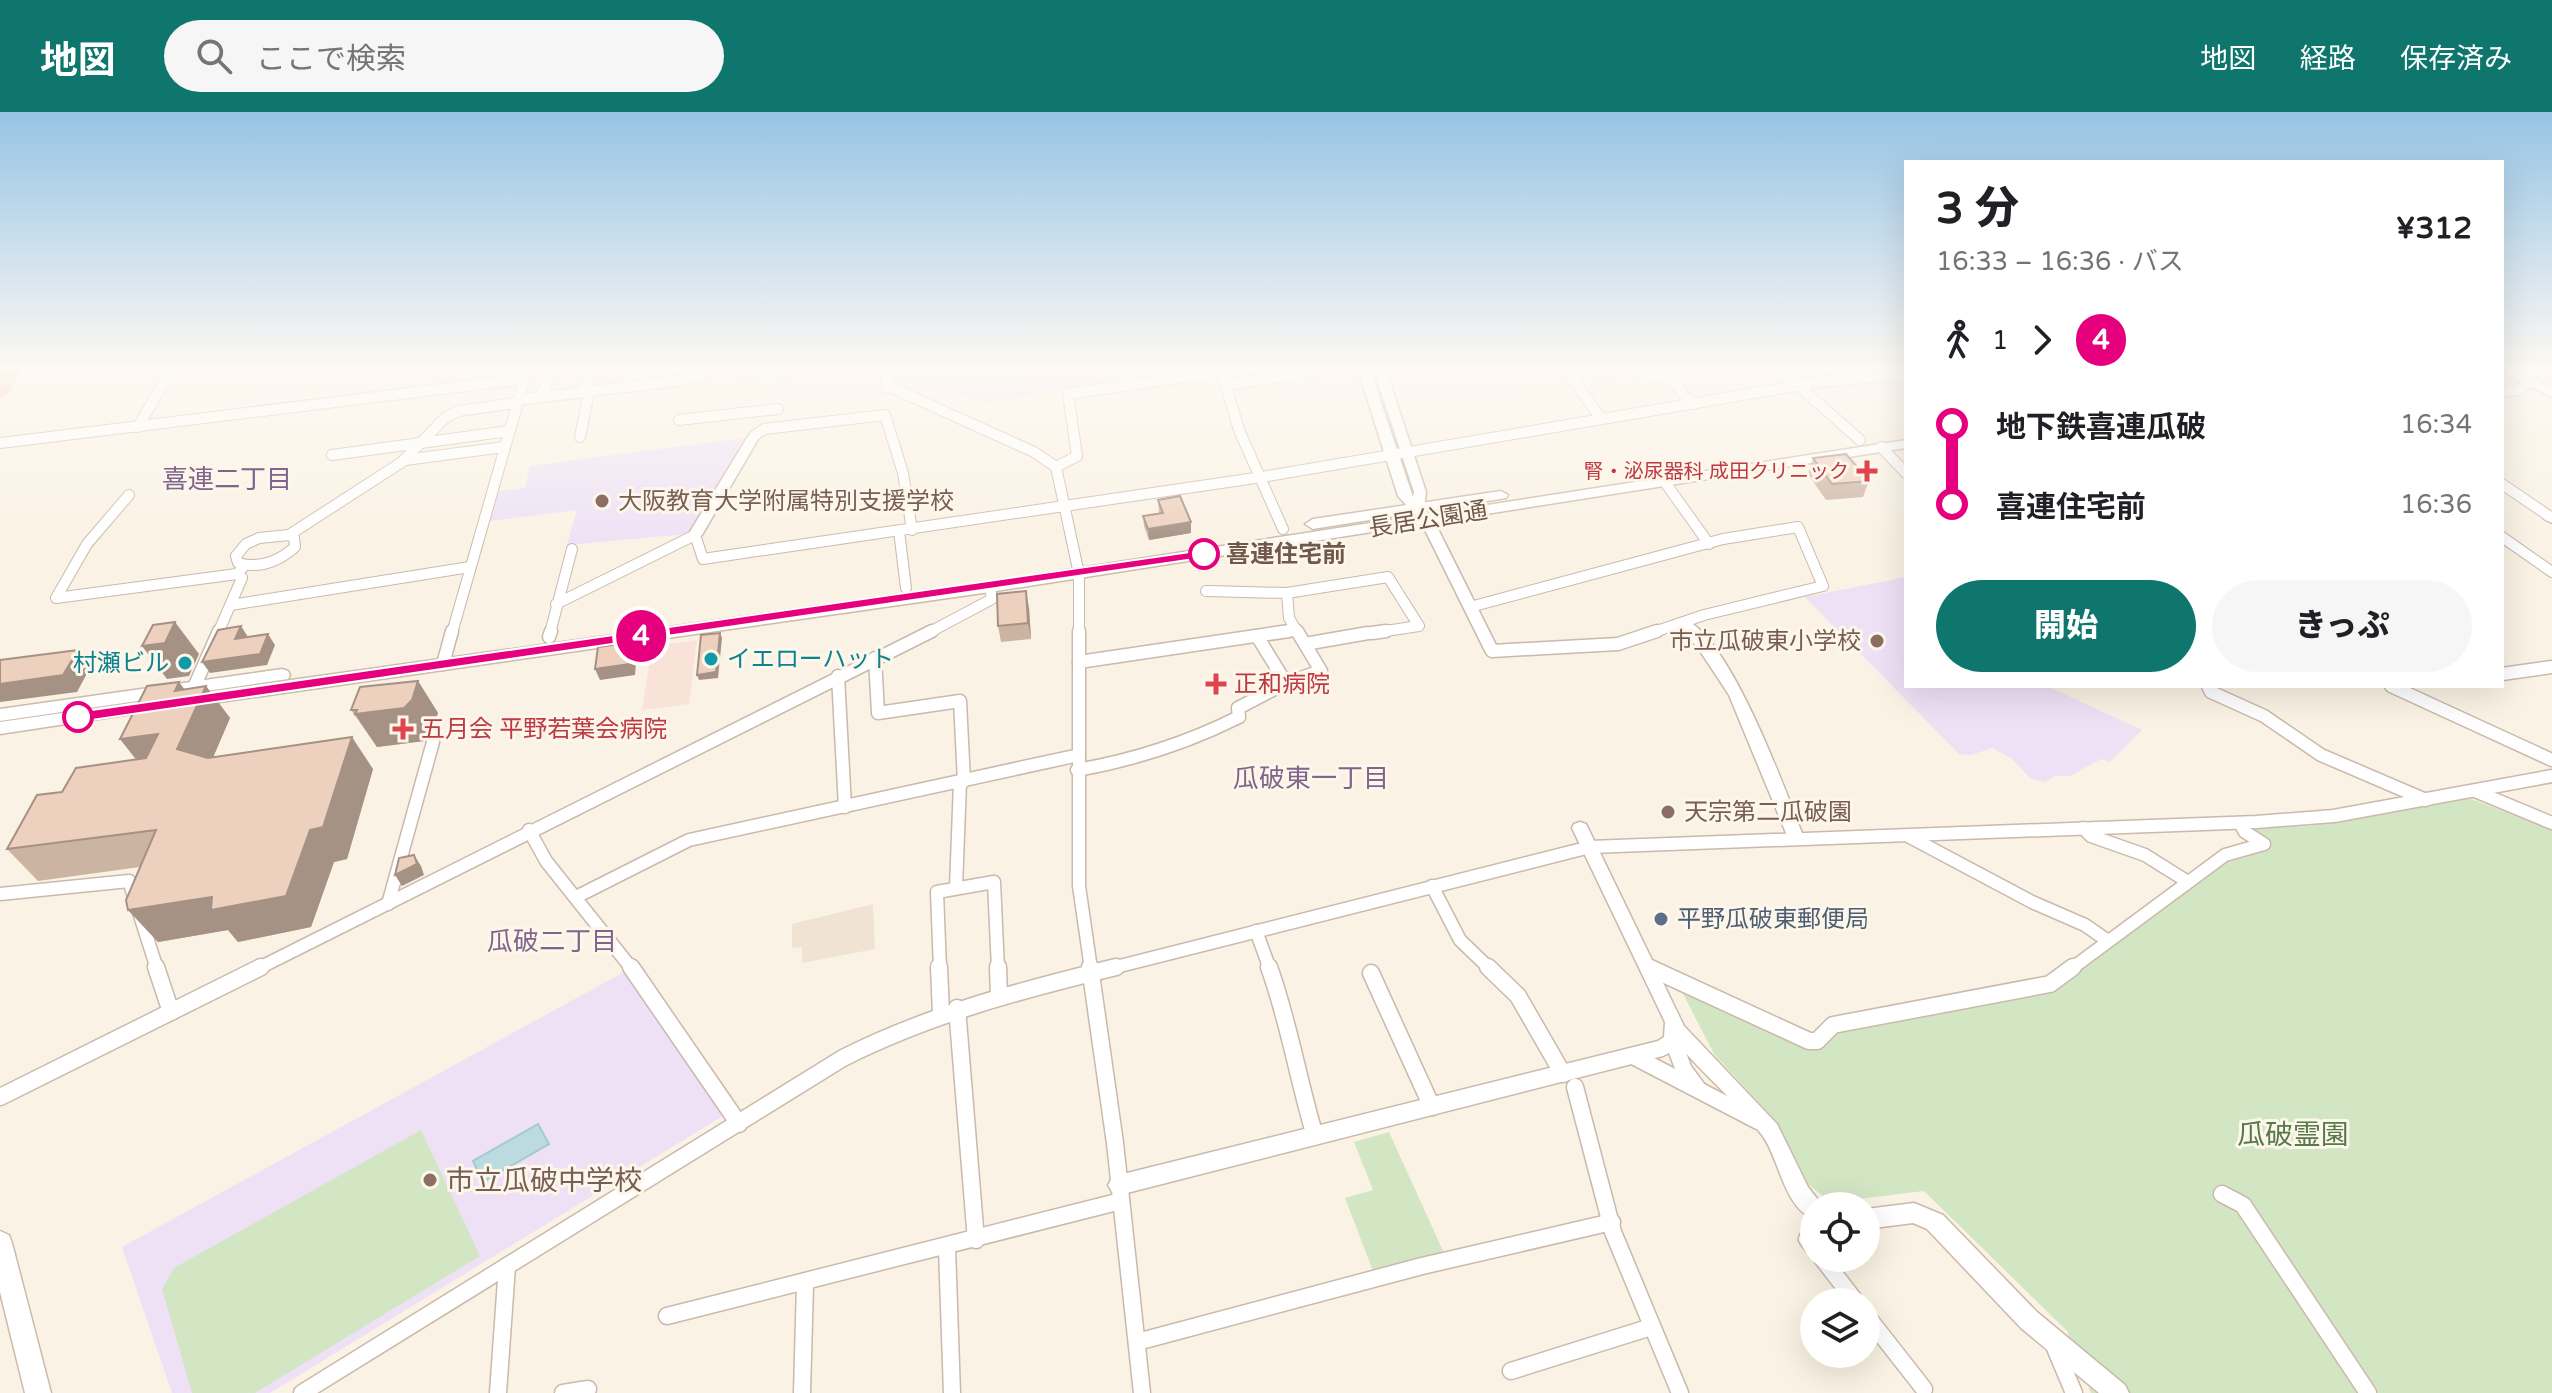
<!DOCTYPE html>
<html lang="ja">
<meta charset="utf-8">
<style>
body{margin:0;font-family:"Varela Round","Noto Sans JP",sans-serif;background:#f6f6f6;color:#202124;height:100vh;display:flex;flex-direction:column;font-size:30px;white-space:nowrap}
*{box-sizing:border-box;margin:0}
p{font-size:26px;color:#757577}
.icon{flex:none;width:44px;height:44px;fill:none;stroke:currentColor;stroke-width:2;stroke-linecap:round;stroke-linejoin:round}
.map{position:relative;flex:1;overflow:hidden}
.side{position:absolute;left:1904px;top:48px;width:600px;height:528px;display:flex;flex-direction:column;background:#fff;border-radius:0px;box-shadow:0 8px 32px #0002}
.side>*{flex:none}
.badge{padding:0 16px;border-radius:26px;font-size:28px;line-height:52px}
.tools{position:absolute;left:1800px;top:1080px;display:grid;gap:16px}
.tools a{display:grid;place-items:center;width:80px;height:80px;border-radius:50%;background:#fff;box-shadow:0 8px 32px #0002;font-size:40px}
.map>.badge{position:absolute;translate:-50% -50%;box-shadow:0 0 0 4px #fff}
.legs{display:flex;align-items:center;gap:12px;height:88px;padding:0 32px;font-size:26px}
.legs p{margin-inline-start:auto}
.head{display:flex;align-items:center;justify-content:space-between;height:136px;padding:0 32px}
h1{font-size:44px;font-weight:800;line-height:60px}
.button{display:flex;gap:16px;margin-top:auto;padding:16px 32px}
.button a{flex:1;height:92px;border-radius:48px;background:#0f766e;color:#fff;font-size:32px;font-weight:800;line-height:92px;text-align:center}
.button a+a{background:#f6f6f6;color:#202124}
ul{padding:0 32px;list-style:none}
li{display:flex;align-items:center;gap:28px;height:80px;font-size:30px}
li i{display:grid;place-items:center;width:12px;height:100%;margin:0 10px;background:currentColor}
li i::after{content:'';width:20px;height:20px;margin:-10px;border:6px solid;border-radius:50%;background:#fff}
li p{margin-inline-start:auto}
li:first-child i{background:linear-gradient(#0000 50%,currentColor 0)}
li:last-child i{background:linear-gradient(currentColor 50%,#0000 0)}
header{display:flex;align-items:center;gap:48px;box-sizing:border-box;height:112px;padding:0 40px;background:#0f766e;color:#fff}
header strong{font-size:38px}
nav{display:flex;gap:44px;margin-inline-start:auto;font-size:28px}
.search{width:560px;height:72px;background:#f6f6f6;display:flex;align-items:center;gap:20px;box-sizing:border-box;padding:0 28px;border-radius:44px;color:#757577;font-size:30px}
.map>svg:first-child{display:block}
</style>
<header>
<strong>地図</strong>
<div class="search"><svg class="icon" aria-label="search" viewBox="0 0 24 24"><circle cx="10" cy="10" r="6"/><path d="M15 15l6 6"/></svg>ここで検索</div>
<nav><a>地図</a><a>経路</a><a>保存済み</a></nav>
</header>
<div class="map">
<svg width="2552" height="1281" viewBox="0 0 2552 1281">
<rect width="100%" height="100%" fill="#faf2e4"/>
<!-- residential -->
<path fill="#f1e3d3" d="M873 792 875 837 802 851V835L792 836V812Z"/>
<!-- commercial -->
<path fill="#f9e3d9" d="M697 528 689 592 642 598 652 534Z"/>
<!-- education -->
<g fill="#eee1f6">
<path d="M894 255H1121L1125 266 988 291 976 289 926 267 895 272Z"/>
<path d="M743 326 724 366 686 422 567 433 577 398 490 409 499 379 525 376 530 354Z"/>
<path d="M1906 465V574H2047L2142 618 2110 650 2101 647 2070 664H2055L2044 670 2030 666 2011 646 1992 636 1971 643 1959 642 1805 485Z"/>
<path d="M626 859 726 1002 270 1281H172L122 1135Z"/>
</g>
<!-- green -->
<g fill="#d2e6c4">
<path d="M2469 686 2552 718V1281H2091L2067 1219 1924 1079 1842 1089 1823 1084 1809 1073 1776 1009 1714 942 1678 872 1817 936 1839 919 2055 876 2228 747 2269 734 2249 715 2309 714Z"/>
<path d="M421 1018 480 1144 255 1281H192L162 1177 174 1156Z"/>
<path d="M1389 1020 1444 1141 1373 1159 1345 1086 1373 1078 1354 1030Z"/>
</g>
<!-- water -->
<path fill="#bbdbe1" stroke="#a2cad2" stroke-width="2" d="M538 1012 549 1032 483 1070 473 1049Z"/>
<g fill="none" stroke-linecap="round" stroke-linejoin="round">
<!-- minor-far2 casing -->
<g stroke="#cab9ac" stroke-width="12">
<g id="minor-far2">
<path d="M886 255 887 276"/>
<path d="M1128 255 1134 271"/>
<path d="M1220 255 1239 318 1283 417"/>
<path d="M1564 255 1600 305"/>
<path d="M1777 255 1860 328"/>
<path d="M576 259 589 258 585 280"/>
<path d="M1570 264 1624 257 1670 267 1692 292"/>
<path d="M1225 273 1344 255"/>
<path d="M888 274 1034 340 1056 355 1079 462V521"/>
<path d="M2502 280 2519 278 2531 269"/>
<path d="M541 285 552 255"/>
<path d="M517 288 685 268 718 256 772 262 816 255"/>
<path d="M679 308 778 297"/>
<path d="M138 315 173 255"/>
<path d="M754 324 764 317 885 303 903 361 912 418"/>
<path d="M580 325 589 280"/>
<path d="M0 331 523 267"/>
<path d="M1881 335 1906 361"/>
<path d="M332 343 509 319"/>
<path d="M405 348 504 335"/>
<path d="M1056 355 1077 344 1068 282 1221 260"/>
<path d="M1664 369 1709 432"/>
<path d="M2502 372 2549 404"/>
<path d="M129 383 87 432 56 486 237 462 245 453"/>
<path d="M899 419 906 476"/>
<path d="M289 423 294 426 295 435C278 450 260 457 238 451L236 444 246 432 259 426Z"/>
<path d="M289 423 402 350 445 306 458 299 516 291"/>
<path d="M2502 425 2552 460"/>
<path d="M1206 479 1287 481 1388 465 1419 514 1372 521"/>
<path d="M1287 481 1289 506 1298 521"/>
<path d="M556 492 695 423 703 447 1262 365 1819 270 1906 262"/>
<path d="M231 493 470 455"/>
<path d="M1470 495 1723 427 1798 415 1823 474 1704 503 1651 521"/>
<path d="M218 521 242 466 237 462"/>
<path d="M452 521 528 255"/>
<path d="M550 521 572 437"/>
<path d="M928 521 992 487 990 475"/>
<path d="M1276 521 1296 518"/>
</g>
</g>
<!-- minor-far1 casing -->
<g stroke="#cab9ac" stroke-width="15">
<g id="minor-far1">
<path d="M1079 519V774L1091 857"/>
<path d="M1372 521 1386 519"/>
<path d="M1257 524 1286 571"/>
<path d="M549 525 551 519"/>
<path d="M1305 532 1368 521"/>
<path d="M1492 539 1618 532 1657 519"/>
<path d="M875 546 878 601 960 589 964 669"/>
<path d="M1079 550 1289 519"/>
<path d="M443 552 452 519"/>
<path d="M2502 562 2552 555"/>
<path d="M838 564 845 695"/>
<path d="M2208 574 2211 580 2264 604 2321 643 2426 688"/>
<path d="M2391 574 2552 648"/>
<path d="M191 582 219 519"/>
<path d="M1077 658C1134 648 1187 631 1239 605L1238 596 1286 571 1321 559 1297 519"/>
<path d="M2475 679 2552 711"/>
<path d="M2083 716 2091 724 2145 743 2188 770"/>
<path d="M529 718 546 749 632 857"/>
<path d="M1908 724 2032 790 2085 813 2108 829"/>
<path d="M1432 774 1460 828 1490 857"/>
<path d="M956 776 960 670"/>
<path d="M0 782 129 769 157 857"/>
<path d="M578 784 689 728 1079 643"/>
<path d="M388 792 433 630"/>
<path d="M1256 819 1270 857"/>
<path d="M1648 855 1652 857"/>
<path d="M257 857 932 519"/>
<path d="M940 857 937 780 994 770 998 857"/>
<path d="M1108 857 1590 735 2256 710 2334 704 2552 664"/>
<path d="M2071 857 2225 743 2264 732 2245 720 2240 711"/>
</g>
</g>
<!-- minor casing -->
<g stroke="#cab9ac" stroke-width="19">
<g id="minor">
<path d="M156 855 171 900"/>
<path d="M631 855 739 1012"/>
<path d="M939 855 941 902"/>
<path d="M998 855 999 884"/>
<path d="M1090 855 1115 1031 1142 1281"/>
<path d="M1269 855C1289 910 1298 968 1315 1024"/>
<path d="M1488 855 1518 884 1563 962"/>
<path d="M1648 855 1809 929H1817L1833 913 2050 872 2073 855"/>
<path d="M1371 861 1432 995"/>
<path d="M957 896 976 1128"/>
<path d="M1673 929 1684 958 1698 977"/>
<path d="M1633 944 1758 1009"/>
<path d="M1575 975 1613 1120 1680 1281"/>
<path d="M0 985 261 855"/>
<path d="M2222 1082 2243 1093 2368 1281"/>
<path d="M1814 1114 1807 1127 1814 1136"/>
<path d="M947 1136 952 1281"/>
<path d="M1822 1146 1856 1190"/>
<path d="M1866 1203 1924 1277"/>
<path d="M667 1204 1121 1089"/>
<path d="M1137 1230 1422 1154 1612 1110"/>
<path d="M2055 1236 2074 1281"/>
<path d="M1511 1259 1651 1215"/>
<path d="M302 1281 843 946C930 902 1022 878 1116 855"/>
<path d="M498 1281 507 1154"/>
<path d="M563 1281 588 1277"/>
<path d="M802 1281 805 1172"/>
</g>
</g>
<!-- tertiary casing -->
<g stroke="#cab9ac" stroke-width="3">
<g id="tertiary">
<path d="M1357 255H1369L1413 385 1414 380 1373 255H1385L1426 380 1424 396 1433 407 1499 539 1497 542H1487L1485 539 1420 408 1398 384Z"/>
<path d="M754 320 760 324 702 423 695 427 690 426 688 423 748 324Z"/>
<path d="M2544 401H2552V411L2544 407Z"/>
<path d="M1682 506C1730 523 1785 678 1804 726L1802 731H1790L1788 726 1729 583 1698 536 1675 511Z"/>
<path d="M1580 710 1586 712 1588 716 1684 914 1777 1012 1808 1075 1823 1094H1814V1107C1783 1095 1780 1047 1762 1023 1738 992 1706 964 1680 935L1663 944 1119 1083 1112 1080 1108 1073 1112 1066 1119 1063 1658 929 1664 925 1665 910 1572 716 1574 712Z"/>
<path d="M1914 1091 1943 1103 2037 1200 2125 1273 2129 1281H2099L2021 1216 1927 1117 1913 1111 1866 1117V1097Z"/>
</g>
</g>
<!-- secondary casing -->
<g stroke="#cdbaaa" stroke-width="3">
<g id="secondary">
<path d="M2502 255H2552V263L2529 264 2552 276V285L2502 260Z"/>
<path d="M1906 328V336L990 480 192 594 183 588 192 582 990 470Z"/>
<path d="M1501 379 1508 383 1506 386 1313 417 1305 412 1313 407Z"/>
<path d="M282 557 288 559 290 563 288 567 0 609V597Z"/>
<path d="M159 587 168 593 165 597 0 622V610Z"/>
<path d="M0 1119 9 1123 12 1131 51 1281H25L0 1180Z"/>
</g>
</g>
<!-- minor-far2 -->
<use href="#minor-far2" stroke="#fff" stroke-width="10"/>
<!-- minor-far1 -->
<use href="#minor-far1" stroke="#fff" stroke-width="12"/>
<!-- minor -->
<use href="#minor" stroke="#fff" stroke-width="16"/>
<!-- tertiary -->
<use href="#tertiary" fill="#fff" fill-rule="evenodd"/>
<!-- secondary -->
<use href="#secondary" fill="#fff" fill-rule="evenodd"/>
<!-- motorway-bridge casing -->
<g stroke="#d7d1cd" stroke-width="20" stroke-linecap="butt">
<path id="motorway-bridge" d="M0 276 12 255"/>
</g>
<!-- motorway-bridge -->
<use href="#motorway-bridge" stroke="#eeb5a1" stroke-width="18"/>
</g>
<!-- wall -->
<g fill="#ccb4a3">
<path d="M1813 346 1869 369 1863 385 1826 388 1808 362Z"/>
<path d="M1158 388 1191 410V421L1149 428 1144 414 1143 404 1159 401Z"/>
<path d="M1304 434 1332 442V447L1310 451 1304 439Z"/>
<path d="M1029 496 1031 527 1001 530 998 514Z"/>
<path d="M418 569 438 601 431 621 424 629 377 635 351 598Z"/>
<path d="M206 574 230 606 213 645 373 657 347 747 334 750 311 815 238 830 228 818 158 830 128 798 140 755 38 769 7 737 62 680 136 648 120 627Z"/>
</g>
<!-- shaded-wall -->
<g fill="#a69285">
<path d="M1191 410V421L1149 428 1148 417Z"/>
<path d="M1332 442V447L1310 451V446Z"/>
<path d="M1026 479 1029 496 1031 527 1028 511Z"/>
<path d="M175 510 199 542 189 564 167 567 142 534Z"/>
<path d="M241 514 248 525 235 527Z"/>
<path d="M720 521 722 526 718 566 699 568 697 563Z"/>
<path d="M268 522 275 533 267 553 210 561 202 550Z"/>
<path d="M633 530 637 541 635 563 600 568 595 557Z"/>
<path d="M78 538 91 554 77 580 0 590V572Z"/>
<path d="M418 569 438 601 431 621 424 629 377 635 355 602Z"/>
<path d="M179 570 197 594 206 574 230 606 203 669 177 637 175 579Z"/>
<path d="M158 622 146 659 120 627Z"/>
<path d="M352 625 373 657 347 747 334 750 311 815 238 830 228 818 158 830 128 798 212 785 310 718Z"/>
<path d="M414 743 421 754 424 763 402 774 395 763Z"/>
</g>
<!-- building -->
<g fill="#edd1be" stroke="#a69285" stroke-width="2">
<path d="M1846 342 1869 369 1832 372 1813 346Z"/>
<path d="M1180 384 1191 410 1148 417 1143 404 1163 401 1158 388Z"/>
<path d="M1327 432 1332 442 1310 446 1304 434Z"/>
<path d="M1026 479 1028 511 998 514 997 482Z"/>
<path d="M175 510 165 531 142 534 153 513Z"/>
<path d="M241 514 235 527 268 522 260 542 202 550 218 518Z"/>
<path d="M720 521 716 560 697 563 701 523Z"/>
<path d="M633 530 630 552 595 557 598 535Z"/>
<path d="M78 538 63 563 0 572V548Z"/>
<path d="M418 569 412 588 404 596 355 602 357 598H351L360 575Z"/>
<path d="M179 570 175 579 206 574 177 637 208 646 352 625 323 715 310 718 286 784 211 798 212 785 128 798 126 788 156 718 7 737 37 683 62 680 76 656 146 646 158 622 120 627 147 574Z"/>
<path d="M414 743 417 752 395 763 399 746Z"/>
</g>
<!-- sky -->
<linearGradient id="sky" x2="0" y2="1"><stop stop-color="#96c4e5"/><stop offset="0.59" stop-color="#fdf9f3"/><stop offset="1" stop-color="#fdf9f3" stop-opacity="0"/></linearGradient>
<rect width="2552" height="434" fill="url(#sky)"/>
<!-- line-1 -->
<path fill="#e6007e" stroke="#fff" stroke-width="2" d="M1204 438 1210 442 1208 445 78 610 70 605 78 600Z"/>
<!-- markers -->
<g fill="#e0444e" stroke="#fdf6ea" stroke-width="3">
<path d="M1863 347h8v8h8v8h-8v8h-8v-8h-8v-8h8z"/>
<path d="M1212 560h8v8h8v8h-8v8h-8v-8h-8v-8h8z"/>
<path d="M399 605h8v8h8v8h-8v8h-8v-8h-8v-8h8z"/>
</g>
<g fill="#8d6e63" stroke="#fdf6ea" stroke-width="3">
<circle cx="602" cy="389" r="8"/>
<circle cx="1877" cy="529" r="8"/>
<circle cx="1668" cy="700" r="8"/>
<circle cx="430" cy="1068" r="8"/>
</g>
<g fill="#fff" stroke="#e6007e" stroke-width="4">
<circle cx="1204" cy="442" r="14"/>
<circle cx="78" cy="605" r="14"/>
</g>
<g fill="#0f9aa8" stroke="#fdf6ea" stroke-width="3">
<circle cx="711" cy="547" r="8"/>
<circle cx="185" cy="551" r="8"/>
</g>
<circle fill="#5c6f8a" stroke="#fdf6ea" stroke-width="3" cx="1661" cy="807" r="8"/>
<g text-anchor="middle" stroke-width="6" stroke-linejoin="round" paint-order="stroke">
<!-- far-health labels -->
<g font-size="20" fill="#be3a42" stroke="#fdf6ea" text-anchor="end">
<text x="1849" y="366">腎・泌尿器科 成田クリニック</text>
</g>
<!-- education labels -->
<g font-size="24" fill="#785e54" stroke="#fdf6ea" text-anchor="start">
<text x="618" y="397">大阪教育大学附属特別支援学校</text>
<text x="1861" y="537" text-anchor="end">市立瓜破東小学校</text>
<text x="1684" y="708">天宗第二瓜破園</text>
</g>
<!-- street labels -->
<g font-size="24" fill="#70594c" stroke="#fdf6ea">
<text transform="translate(1428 407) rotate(-9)" y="8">長居公園通</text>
</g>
<!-- stop labels -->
<g font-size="24" font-weight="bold" fill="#70594c" stroke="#fdf6ea" text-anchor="start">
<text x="1226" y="450">喜連住宅前</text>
</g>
<!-- culture labels -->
<g font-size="24" fill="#0d838f" stroke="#fdf6ea" text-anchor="start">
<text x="727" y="555">イエローハット</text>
<text x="169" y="559" text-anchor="end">村瀬ビル</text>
</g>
<!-- health labels -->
<g font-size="24" fill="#be3a42" stroke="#fdf6ea" text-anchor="start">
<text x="1234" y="580">正和病院</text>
<text x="421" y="625">五月会 平野若葉会病院</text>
</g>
<!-- service labels -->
<g font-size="24" fill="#4e5e75" stroke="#fdf6ea" text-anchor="start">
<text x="1677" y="815">平野瓜破東郵便局</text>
</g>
<!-- neighbourhood labels -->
<g font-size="26" fill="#7f648c" stroke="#fdf6ea">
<text x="227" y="376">喜連二丁目</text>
<text x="1311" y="675">瓜破東一丁目</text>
<text x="552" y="838">瓜破二丁目</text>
</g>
<!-- near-park labels -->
<g font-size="28" fill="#567a48" stroke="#fdf6ea">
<text x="2293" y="1032">瓜破霊園</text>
</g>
<!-- near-education labels -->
<g font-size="28" fill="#785e54" stroke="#fdf6ea" text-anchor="start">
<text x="446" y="1078">市立瓜破中学校</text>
</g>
</g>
</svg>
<div class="tools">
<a><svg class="icon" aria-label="locate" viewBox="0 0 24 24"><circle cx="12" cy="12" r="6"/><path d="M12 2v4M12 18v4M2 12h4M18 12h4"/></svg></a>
<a><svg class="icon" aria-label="layers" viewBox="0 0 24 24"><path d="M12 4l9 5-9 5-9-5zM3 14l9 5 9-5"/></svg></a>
</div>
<b class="badge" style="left:641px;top:524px;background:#e6007e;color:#fff">4</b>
<section class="side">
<div class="head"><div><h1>3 分</h1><p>16:33 – 16:36 · バス</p></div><b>¥312</b></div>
<div class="legs"><svg class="icon" aria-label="walk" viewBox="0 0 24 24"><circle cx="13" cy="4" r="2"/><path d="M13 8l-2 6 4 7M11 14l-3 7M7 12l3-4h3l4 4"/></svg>1<svg class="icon" aria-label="forward" viewBox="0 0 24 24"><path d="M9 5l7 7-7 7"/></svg><b class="badge" style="background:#e6007e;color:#fff">4</b></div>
<ul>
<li><i style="color:#e6007e"></i><b>地下鉄喜連瓜破</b><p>16:34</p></li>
<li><i style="color:#e6007e"></i><b>喜連住宅前</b><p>16:36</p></li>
</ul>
<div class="button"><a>開始</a><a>きっぷ</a></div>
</section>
</div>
